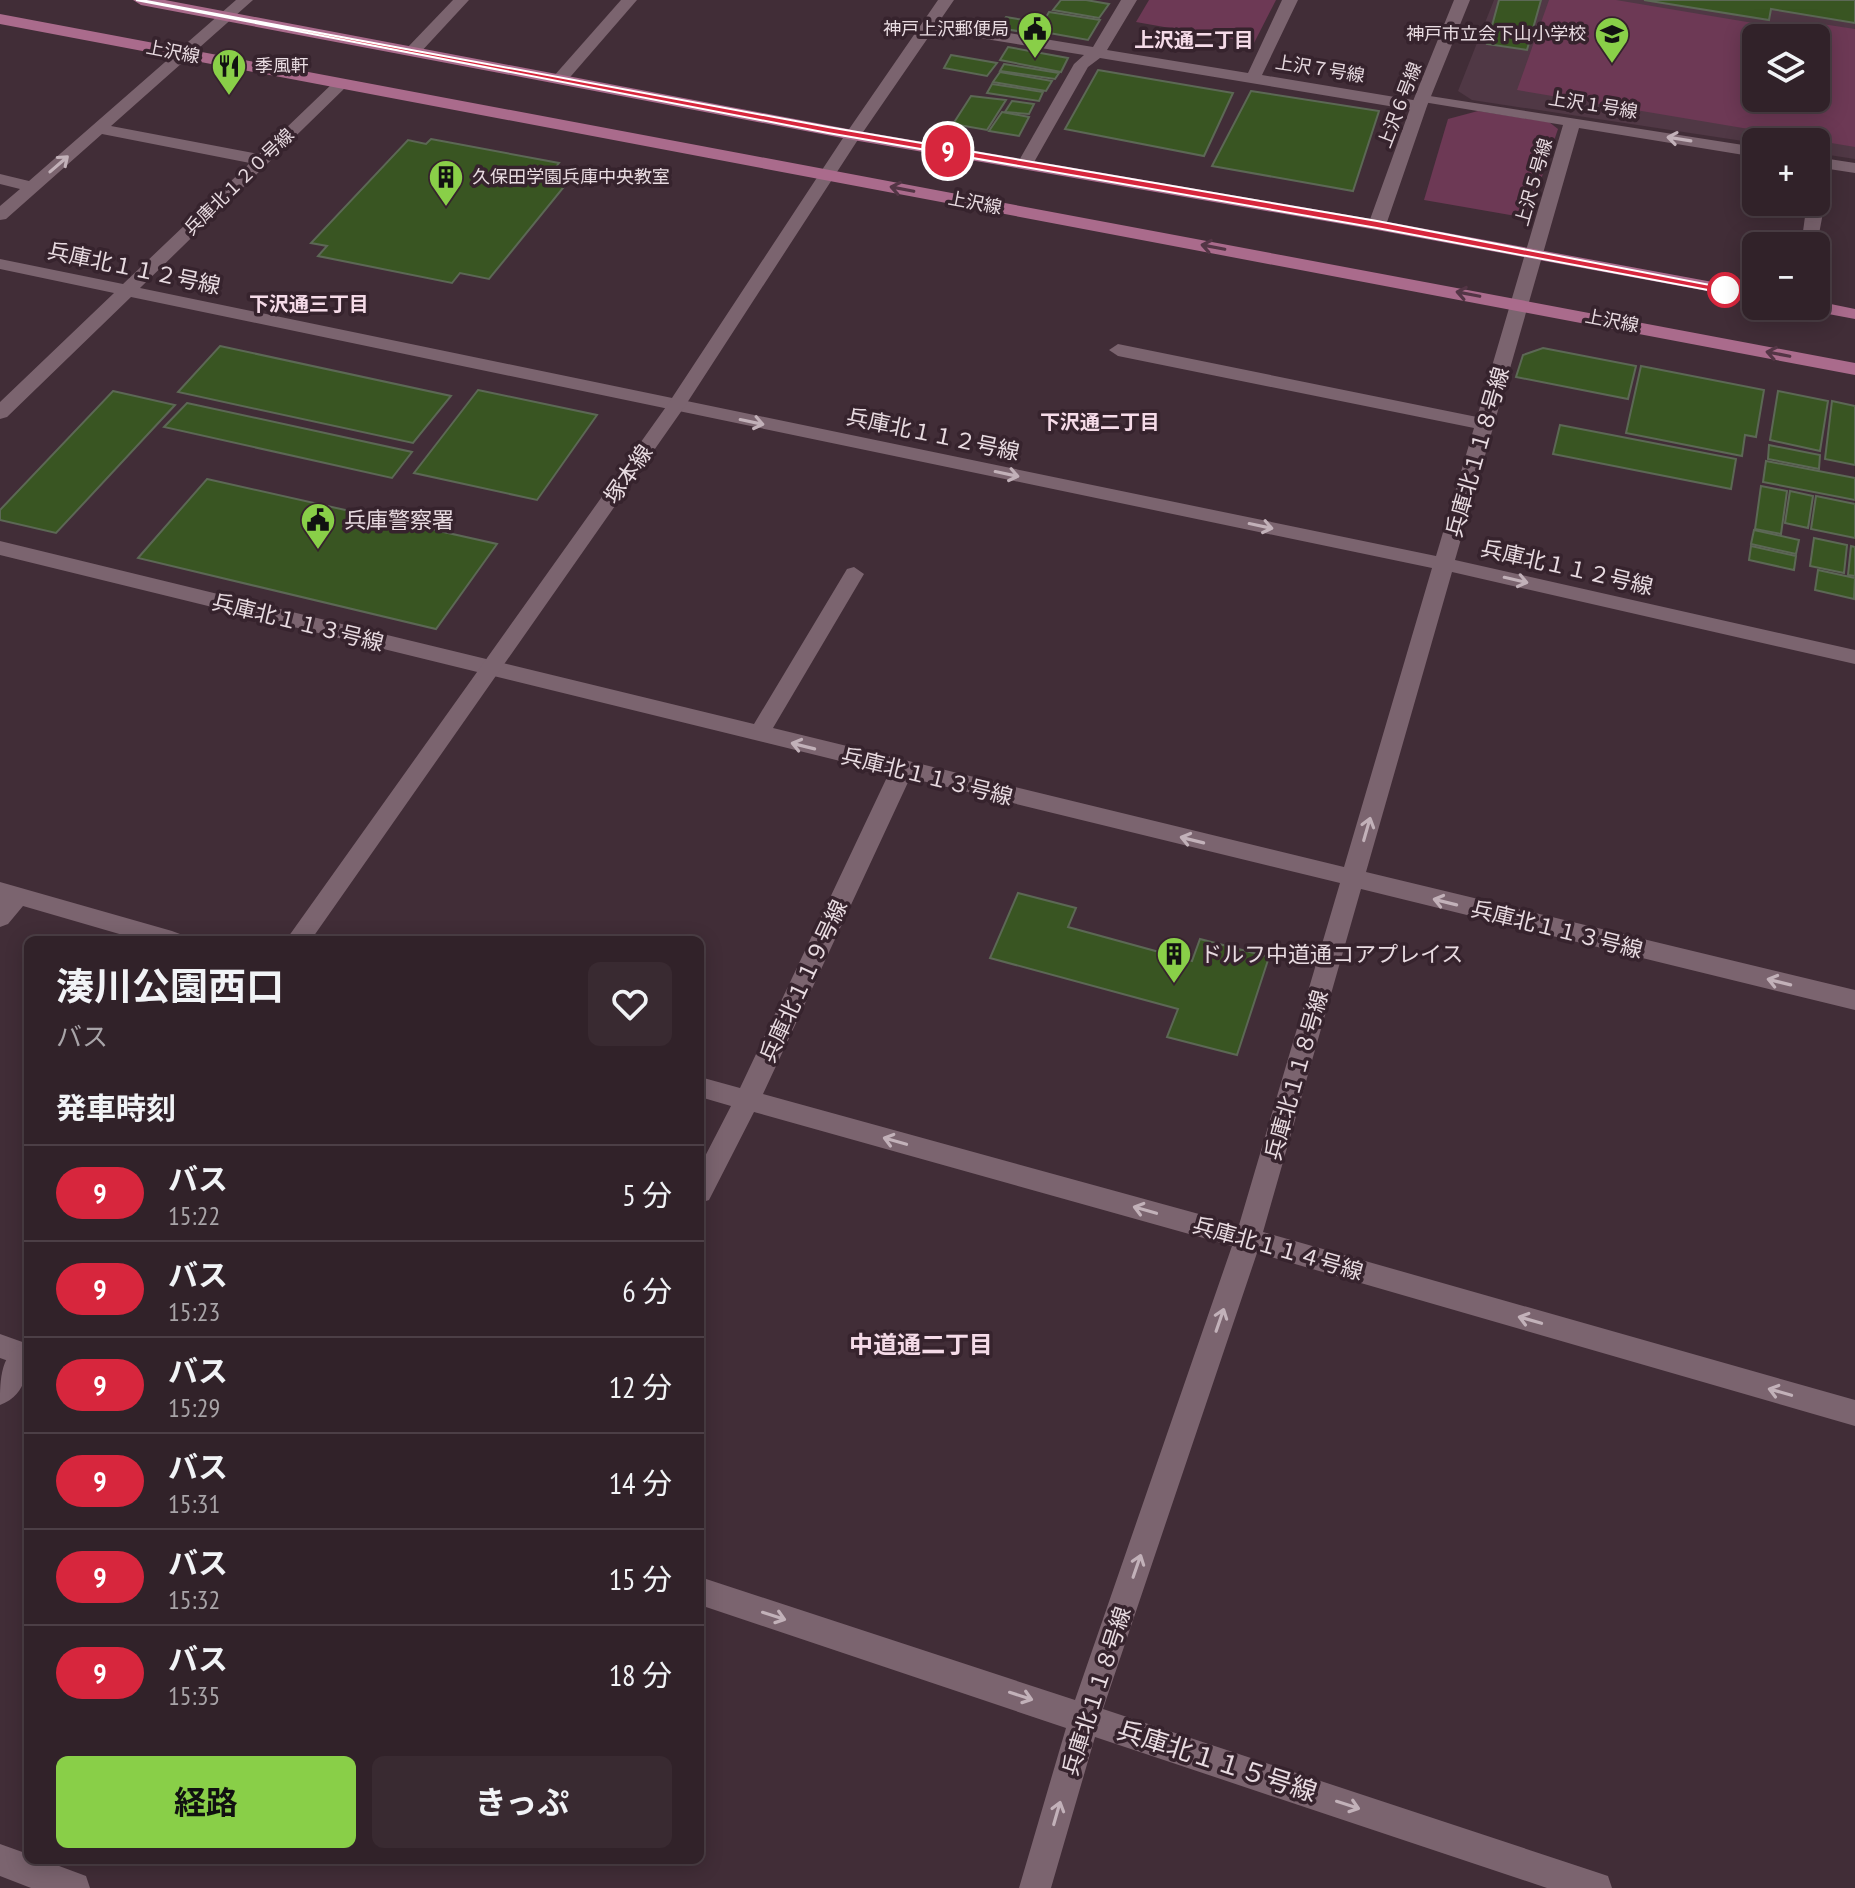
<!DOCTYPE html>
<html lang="ja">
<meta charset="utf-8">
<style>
body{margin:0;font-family:"PT Sans Narrow","Noto Sans JP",sans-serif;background:#392a31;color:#f1f3f6;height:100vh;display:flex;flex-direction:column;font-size:30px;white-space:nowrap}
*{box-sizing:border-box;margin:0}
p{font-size:26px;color:#a8a4a8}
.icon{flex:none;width:44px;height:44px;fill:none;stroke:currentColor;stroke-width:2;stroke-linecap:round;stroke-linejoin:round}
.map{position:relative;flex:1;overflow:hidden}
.side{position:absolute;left:24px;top:936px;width:680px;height:928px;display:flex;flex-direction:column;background:#312229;border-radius:12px;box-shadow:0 4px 20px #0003,0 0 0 2px #4c3f46}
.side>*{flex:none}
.badge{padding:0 16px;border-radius:26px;font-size:28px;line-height:52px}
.fabs{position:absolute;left:1742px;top:24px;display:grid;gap:16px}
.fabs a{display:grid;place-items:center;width:88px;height:88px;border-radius:12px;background:#312229;box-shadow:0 4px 20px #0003,0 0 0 2px #4c3f46;font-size:40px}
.map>.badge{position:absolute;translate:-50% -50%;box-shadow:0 0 0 4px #fff}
h2{padding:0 32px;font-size:30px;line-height:72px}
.round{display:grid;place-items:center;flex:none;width:84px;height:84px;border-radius:12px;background:#392a31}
.head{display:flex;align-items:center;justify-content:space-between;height:136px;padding:0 32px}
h1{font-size:38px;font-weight:700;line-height:60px}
.primary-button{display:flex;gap:16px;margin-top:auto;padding:16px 32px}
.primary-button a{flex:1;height:92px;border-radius:12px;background:#89cf48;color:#111;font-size:32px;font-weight:700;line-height:92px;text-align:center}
.primary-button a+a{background:#392a31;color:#f1f3f6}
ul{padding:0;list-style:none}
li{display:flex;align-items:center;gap:24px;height:96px;padding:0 32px;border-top:2px solid #4c3f46}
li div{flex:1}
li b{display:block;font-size:30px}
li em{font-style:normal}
li .badge{min-width:88px;font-weight:700;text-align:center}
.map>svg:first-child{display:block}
</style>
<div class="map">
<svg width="1855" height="1888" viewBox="0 0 1855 1888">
<rect width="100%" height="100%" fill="#412d37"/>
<!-- built -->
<path fill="#503845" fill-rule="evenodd" d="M1494 0H1855V159L1816 153V142L1756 143 1472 100 1458 91ZM1756 38H1816V98H1756Z"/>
<!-- green -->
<g fill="#6d3955" fill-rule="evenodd">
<path d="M1149 0H1276L1254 43 1136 22Z"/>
<path d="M1549 0H1616L1806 32 1809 22 1855 29V147L1517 90ZM1816 38V98H1756V38Z"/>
<path d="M1478 111 1549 122 1558 129 1528 218 1424 200 1448 119Z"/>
</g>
<!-- building -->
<g fill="#395522" stroke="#5c6855" stroke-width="2">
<path d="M1061 0H1086L1109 4 1099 18 1053 10Z"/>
<path d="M1499 0H1541L1527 50 1487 44Z"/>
<path d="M1644 0H1855V23L1771 9 1769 20Z"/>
<path d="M1049 12 1100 20 1088 40 1038 31Z"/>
<path d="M1006 17 1036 22 1030 33 998 28Z"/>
<path d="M1008 47 1068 58 1061 72 1000 60Z"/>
<path d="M951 55 997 63 987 76 944 68Z"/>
<path d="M1004 64 1059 73 1055 79 1000 71Z"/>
<path d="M1098 70 1233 93 1204 156 1065 129Z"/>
<path d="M1000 72 1052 81 1046 91 993 82Z"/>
<path d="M992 84 1043 92 1039 101 987 93Z"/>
<path d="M1251 91 1379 111 1353 191 1212 166Z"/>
<path d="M971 96 1006 100 987 130 953 124Z"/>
<path d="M1012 101 1034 104 1029 114 1005 112Z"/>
<path d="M1002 112 1029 117 1019 136 989 131Z"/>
<path d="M431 139 559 163 555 168 576 172 489 279 460 273 452 283 318 256 327 246 311 243 408 140 426 144Z"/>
<path d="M220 346 451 396 413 443 178 392Z"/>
<path d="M1543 348 1636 366 1628 399 1516 377 1523 355Z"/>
<path d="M1641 366 1764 390 1756 437 1745 435 1742 456 1626 433Z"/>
<path d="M478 390 597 415 537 500 414 473Z"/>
<path d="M113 391 175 405 56 533 0 520V510Z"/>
<path d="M1778 391 1828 401 1820 451 1770 440Z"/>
<path d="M1832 401 1855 406V465L1825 459Z"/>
<path d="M187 403 412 452 392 478 164 427Z"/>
<path d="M1560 425 1736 459 1731 489 1553 454Z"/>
<path d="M1769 445 1820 455 1819 469 1768 459Z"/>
<path d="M1766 461 1855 478V500L1763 482Z"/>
<path d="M207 479 497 544 436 629 138 558Z"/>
<path d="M1761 486 1787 491 1781 534 1755 529Z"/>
<path d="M1790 491 1813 496 1808 528 1785 523Z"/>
<path d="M1816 496 1855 504V538L1811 529Z"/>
<path d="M1754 530 1799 540 1796 554 1751 544Z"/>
<path d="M1814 538 1847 545 1844 573 1810 566Z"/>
<path d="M1751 546 1796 556 1794 570 1749 560Z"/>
<path d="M1851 546 1855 547V576L1848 575Z"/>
<path d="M1818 570 1855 578 1854 599 1815 590Z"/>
<path d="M1018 893 1076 908 1068 927 1192 961 1200 939 1269 957 1237 1055 1167 1037 1178 1009 990 958Z"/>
</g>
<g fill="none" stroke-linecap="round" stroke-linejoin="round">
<!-- street -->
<g fill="#7b646f" fill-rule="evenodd">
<path d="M236 0H253L111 126 259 154 334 82 340 80 348 85 140 288 1436 556 1474 428 1118 356 1109 350 1118 344 1477 417 1563 125 1423 102 1415 97 1417 94 1756 147V157L1579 128 1455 560 1855 650V664L1452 572 1366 872 1855 990V1010L1361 889 1263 1232 1855 1400V1426L1257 1253 1103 1709 1596 1872 1608 1876 1612 1888H1547L1095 1737 1051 1888H1019L1066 1728 700 1605V1577L1075 1700 1232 1246 754 1112 709 1200 700 1203V1166L731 1106 700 1097V1077L740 1088 889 773 0 555V541L754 724 847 569 854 567 864 574 773 728 1344 867 1432 568 131 297 7 417 0 419V402L114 293 0 269V259L123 284 250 163 102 134 6 219 0 220V206L20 189 0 184V174L29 181ZM910 778 1340 883 1239 1225 763 1094Z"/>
<path d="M453 0H469L419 54H407V48Z"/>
<path d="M621 0H637L565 83H553V77Z"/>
<path d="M1121 0H1137L1107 50 1248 73 1282 0H1298L1262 75 1419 101 1427 106 1419 111 1100 58 1088 67 1033 164 1025 169 1017 164 1074 64 1084 55 930 30 922 25 930 20 1093 47Z"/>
<path d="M1816 157 1855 163V173L1816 167Z"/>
<path d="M1816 197 1825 202 1816 250V246H1801L1807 202H1816Z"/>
<path d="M0 882 172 931 180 934 184 940H140L23 906 8 924 0 927Z"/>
<path d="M0 1334 28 1344V1368L0 1358Z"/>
<path d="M0 1844 28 1854V1860H43L86 1876 90 1888H31L0 1876Z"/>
</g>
<!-- secondary -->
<g fill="#7b646f" fill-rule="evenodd">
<path d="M938 0H954L861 135 685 406 311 940H286L668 404 845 135Z"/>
<path d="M1454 0H1470L1427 106 1386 225 1383 229H1371L1368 225 1411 106Z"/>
<path d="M28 1341C28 1367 29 1394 0 1405 0 1379 0 1351 28 1341Z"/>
</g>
<!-- primary -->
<g fill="#aa6b8c" fill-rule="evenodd">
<path d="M133 0H165L853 130 1377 220 1756 290V300L1377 230 853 140 141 5Z"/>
<path d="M0 14 1855 363V375L0 24Z"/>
<path d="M1816 301 1855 309V319L1807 310 1804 306H1816Z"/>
</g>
</g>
<!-- one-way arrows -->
<defs><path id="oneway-shaft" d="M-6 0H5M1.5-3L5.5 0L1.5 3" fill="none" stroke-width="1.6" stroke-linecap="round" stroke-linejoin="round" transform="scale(2)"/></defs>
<g stroke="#c2b1b9">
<use href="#oneway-shaft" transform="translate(1679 139) rotate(-171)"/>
<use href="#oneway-shaft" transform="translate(59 164) rotate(-41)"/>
<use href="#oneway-shaft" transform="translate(752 422) rotate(12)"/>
<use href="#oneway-shaft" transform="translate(1007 474) rotate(12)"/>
<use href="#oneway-shaft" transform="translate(1261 526) rotate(12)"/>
<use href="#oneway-shaft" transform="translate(1516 580) rotate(13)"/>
<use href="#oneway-shaft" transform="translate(803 746) rotate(-166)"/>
<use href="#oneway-shaft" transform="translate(1367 829) rotate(-74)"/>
<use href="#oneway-shaft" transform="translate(1192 840) rotate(-166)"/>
<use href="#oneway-shaft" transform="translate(1445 902) rotate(-166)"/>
<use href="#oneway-shaft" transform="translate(1779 982) rotate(-166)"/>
<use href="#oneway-shaft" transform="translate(895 1141) rotate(-164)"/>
<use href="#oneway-shaft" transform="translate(1145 1210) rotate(-164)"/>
<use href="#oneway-shaft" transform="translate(1220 1320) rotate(-71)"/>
<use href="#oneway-shaft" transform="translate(1530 1320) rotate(-164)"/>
<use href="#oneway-shaft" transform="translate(1780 1392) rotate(-164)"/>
<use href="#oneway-shaft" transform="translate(1137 1566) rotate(-71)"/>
<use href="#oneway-shaft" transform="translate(774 1616) rotate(18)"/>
<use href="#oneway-shaft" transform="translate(1021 1696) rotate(18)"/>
<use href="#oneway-shaft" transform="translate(1348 1805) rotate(18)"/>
<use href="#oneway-shaft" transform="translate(1057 1813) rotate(-74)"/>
</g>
<g stroke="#533545">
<use href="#oneway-shaft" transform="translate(902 189) rotate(-169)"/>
<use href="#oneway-shaft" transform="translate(1213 247) rotate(-169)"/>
<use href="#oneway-shaft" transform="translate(1468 294) rotate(-169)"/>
<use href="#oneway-shaft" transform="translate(1778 354) rotate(-169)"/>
</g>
<!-- line -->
<path fill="#d7263d" stroke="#fff" stroke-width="2" d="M136 0H141L828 127 1377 221 1762 295 1756 299 1377 228 828 133Z"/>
<!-- icons -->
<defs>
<g id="civic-pin" transform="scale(1.8)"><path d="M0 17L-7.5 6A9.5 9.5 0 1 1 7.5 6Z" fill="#89cf48" stroke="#36232d"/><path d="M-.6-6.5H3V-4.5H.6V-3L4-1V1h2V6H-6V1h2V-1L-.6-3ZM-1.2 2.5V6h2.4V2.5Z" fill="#111"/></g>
<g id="school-pin" transform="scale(1.8)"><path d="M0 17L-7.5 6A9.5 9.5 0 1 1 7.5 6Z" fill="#89cf48" stroke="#36232d"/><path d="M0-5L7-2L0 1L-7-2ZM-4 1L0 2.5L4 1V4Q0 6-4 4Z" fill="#111"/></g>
<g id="restaurant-pin" transform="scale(1.8)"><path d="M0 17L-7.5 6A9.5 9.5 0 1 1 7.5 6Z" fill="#89cf48" stroke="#36232d"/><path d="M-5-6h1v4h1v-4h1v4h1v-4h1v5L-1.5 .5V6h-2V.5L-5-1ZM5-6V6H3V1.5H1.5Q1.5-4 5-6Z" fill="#111"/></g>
<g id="building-pin" transform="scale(1.8)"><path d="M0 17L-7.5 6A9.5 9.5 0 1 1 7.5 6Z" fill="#89cf48" stroke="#36232d"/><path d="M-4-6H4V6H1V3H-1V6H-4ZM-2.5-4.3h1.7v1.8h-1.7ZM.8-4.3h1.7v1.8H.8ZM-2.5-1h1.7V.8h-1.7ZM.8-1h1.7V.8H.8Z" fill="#111"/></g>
</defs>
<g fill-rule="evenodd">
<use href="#civic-pin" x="1035" y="29"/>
<use href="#school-pin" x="1612" y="34"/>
<use href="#restaurant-pin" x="229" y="66"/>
<use href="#building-pin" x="446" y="177"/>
<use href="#civic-pin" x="318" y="520"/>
<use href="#building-pin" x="1174" y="954"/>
</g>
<!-- markers -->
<circle fill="#fff" stroke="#d7263d" stroke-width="4" cx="1725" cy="290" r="16"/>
<g text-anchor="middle" stroke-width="7" stroke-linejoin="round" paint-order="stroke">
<!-- far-poi labels -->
<g font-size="18" fill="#e8dbe1" stroke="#36232d" text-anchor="end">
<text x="1009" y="35">神戸上沢郵便局</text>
<text x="1586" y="40">神戸市立会下山小学校</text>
<text x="255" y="72" text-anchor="start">季風軒</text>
<text x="472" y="183" text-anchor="start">久保田学園兵庫中央教室</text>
</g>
<!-- far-street labels -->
<g font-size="18" fill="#e8dbe1" stroke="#36232d">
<text transform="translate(173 52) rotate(11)" y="6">上沢線</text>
<text transform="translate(1320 69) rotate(9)" y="6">上沢７号線</text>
<text transform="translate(1400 105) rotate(-69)" y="6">上沢６号線</text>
<text transform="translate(1593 105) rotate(9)" y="6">上沢１号線</text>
<text transform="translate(239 182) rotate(-44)" y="6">兵庫北１２０号線</text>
<text transform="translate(1534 182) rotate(-74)" y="6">上沢５号線</text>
<text transform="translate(975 203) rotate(11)" y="6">上沢線</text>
<text transform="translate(1612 321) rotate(11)" y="6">上沢線</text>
</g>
<!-- far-neighbourhood labels -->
<g font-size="20" font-weight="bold" fill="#f5dbe8" stroke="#36232d">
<text x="1194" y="47">上沢通二丁目</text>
<text x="309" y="311">下沢通三丁目</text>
<text x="1100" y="429">下沢通二丁目</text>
</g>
<!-- street labels -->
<g font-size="22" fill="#e8dbe1" stroke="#36232d">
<text transform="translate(134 268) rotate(12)" y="8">兵庫北１１２号線</text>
<text transform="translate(933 434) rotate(12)" y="8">兵庫北１１２号線</text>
<text transform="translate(1477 452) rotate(-74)" y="8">兵庫北１１８号線</text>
<text transform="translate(628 474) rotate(-55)" y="8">塚本線</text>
<text transform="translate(1567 567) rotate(13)" y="8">兵庫北１１２号線</text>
<text transform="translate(298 622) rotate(14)" y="8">兵庫北１１３号線</text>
<text transform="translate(927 776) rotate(14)" y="8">兵庫北１１３号線</text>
<text transform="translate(1557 929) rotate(14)" y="8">兵庫北１１３号線</text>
<text transform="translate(803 981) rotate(-65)" y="8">兵庫北１１９号線</text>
<text transform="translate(1296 1075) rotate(-74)" y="8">兵庫北１１８号線</text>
<text transform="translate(1278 1248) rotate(16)" y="8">兵庫北１１４号線</text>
<text transform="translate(1096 1691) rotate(-72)" y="8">兵庫北１１８号線</text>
</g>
<!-- poi labels -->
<g font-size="22" fill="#e8dbe1" stroke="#36232d" text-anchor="start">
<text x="344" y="528">兵庫警察署</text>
<text x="1200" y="962">ドルフ中道通コアプレイス</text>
</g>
<!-- neighbourhood labels -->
<g font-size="24" font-weight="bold" fill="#f5dbe8" stroke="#36232d">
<text x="921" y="1353">中道通二丁目</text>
</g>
<!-- near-street labels -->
<g font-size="26" fill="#e8dbe1" stroke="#36232d">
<text transform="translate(1217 1761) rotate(18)" y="9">兵庫北１１５号線</text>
</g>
</g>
</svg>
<div class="fabs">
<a><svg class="icon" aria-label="layers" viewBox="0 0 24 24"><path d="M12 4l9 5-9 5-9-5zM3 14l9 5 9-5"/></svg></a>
<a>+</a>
<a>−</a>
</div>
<b class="badge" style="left:948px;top:151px;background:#d7263d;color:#fff">9</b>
<section class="side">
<div class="head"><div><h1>湊川公園西口</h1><p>バス</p></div><a class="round"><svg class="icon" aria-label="heart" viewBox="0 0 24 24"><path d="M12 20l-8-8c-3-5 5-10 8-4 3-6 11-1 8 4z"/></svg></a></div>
<h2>発車時刻</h2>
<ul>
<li><span class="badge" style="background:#d7263d;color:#fff">9</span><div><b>バス</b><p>15:22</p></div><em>5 分</em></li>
<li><span class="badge" style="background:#d7263d;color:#fff">9</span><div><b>バス</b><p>15:23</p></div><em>6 分</em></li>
<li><span class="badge" style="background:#d7263d;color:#fff">9</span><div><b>バス</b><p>15:29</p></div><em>12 分</em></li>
<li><span class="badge" style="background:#d7263d;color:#fff">9</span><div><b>バス</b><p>15:31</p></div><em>14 分</em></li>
<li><span class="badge" style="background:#d7263d;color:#fff">9</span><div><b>バス</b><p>15:32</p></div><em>15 分</em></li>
<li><span class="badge" style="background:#d7263d;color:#fff">9</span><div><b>バス</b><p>15:35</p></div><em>18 分</em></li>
</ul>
<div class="primary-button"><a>経路</a><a>きっぷ</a></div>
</section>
</div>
